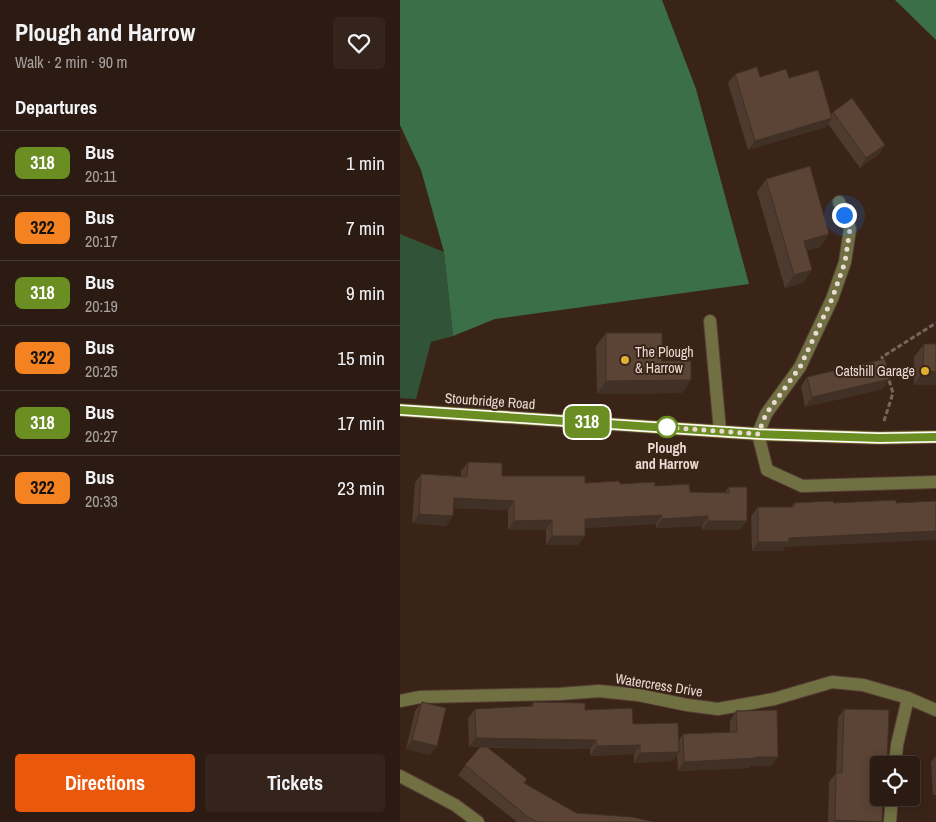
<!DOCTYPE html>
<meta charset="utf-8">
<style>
body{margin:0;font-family:"Archivo Narrow",sans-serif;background:#34241b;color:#f1f3f6;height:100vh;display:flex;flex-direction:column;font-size:19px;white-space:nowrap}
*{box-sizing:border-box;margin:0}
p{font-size:16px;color:#a6a19f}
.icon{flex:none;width:28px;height:28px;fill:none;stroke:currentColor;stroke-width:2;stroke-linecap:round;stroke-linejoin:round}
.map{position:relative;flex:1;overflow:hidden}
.panel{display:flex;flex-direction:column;background:#2c1b12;width:400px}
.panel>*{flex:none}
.badge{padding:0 10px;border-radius:8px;font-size:18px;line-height:32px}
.fabs{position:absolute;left:470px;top:756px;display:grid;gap:10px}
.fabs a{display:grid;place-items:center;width:50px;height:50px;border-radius:5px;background:#2c1b12;box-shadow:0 2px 12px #0003,0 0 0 1px #483932;font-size:25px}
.you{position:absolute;width:25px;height:25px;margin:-12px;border:4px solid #fff;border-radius:50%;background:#1a73e8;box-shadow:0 0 0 8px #1a73e833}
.map>.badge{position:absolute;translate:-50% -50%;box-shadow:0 0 0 2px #fff}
h2{padding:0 15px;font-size:19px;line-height:45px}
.round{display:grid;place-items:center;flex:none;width:52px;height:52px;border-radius:5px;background:#34241b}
.head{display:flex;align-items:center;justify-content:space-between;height:85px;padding:0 15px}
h1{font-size:24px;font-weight:700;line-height:38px}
.primary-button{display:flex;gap:10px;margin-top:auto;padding:10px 15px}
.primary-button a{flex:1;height:58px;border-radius:5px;background:#ea580c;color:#fff;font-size:20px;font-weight:700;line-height:58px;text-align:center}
.primary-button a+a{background:#34241b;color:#f1f3f6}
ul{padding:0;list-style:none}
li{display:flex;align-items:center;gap:15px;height:65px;padding:0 15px;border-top:1px solid #483932}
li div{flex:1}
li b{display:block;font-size:19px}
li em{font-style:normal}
li .badge{min-width:55px;font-weight:700;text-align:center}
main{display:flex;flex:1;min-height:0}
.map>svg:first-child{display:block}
</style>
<main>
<section class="panel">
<div class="head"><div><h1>Plough and Harrow</h1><p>Walk · 2 min · 90 m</p></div><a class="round"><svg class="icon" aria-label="heart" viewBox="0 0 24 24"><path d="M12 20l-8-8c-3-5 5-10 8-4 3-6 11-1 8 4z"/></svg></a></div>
<h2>Departures</h2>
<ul>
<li><span class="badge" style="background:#6b8e23;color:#fff">318</span><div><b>Bus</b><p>20:11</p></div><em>1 min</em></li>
<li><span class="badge" style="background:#f58220;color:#111">322</span><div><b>Bus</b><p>20:17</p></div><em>7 min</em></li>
<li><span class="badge" style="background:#6b8e23;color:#fff">318</span><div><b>Bus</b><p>20:19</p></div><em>9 min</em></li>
<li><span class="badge" style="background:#f58220;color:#111">322</span><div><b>Bus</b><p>20:25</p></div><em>15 min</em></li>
<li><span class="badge" style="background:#6b8e23;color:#fff">318</span><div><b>Bus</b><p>20:27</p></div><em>17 min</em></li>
<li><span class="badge" style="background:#f58220;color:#111">322</span><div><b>Bus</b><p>20:33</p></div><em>23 min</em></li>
</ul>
<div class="primary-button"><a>Directions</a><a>Tickets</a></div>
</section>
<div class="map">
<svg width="536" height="822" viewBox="0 0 536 822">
<rect width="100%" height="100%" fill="#3a2418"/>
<!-- green -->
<path fill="#315338" d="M0 234 44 252 53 336 31 342 16 399 0 398Z"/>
<!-- forest -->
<g fill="#3b6f47">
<path d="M0 0H262L296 89 349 284 95 319 53 336 44 252 21 170 0 125Z"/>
<path d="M495 0H536V40Z"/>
</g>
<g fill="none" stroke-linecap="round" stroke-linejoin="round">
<!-- minor casing -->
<g stroke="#564136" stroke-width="14">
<g id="minor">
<path d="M439 202 450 229 445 262 432 299 400 367 366 414 358 434 367 470 402 486 536 482"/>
<path d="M310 321 320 431"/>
<path d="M0 701 20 697 159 694 199 691 238 695 287 705 318 709 374 699 432 682 463 685 508 698 536 710"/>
<path d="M495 765 497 745 508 698"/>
<path d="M0 776 55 805 78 822"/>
<path d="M490 821 492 798"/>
</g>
</g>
<!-- major casing -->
<g stroke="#564136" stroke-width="14">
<path id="major" d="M0 410 358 434 479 438 536 437"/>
</g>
<!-- path -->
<g stroke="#79655b" stroke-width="3" stroke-dasharray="5 2.5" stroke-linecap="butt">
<path d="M483 361 482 357 536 323"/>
<path d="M484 421 493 393 488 377"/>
</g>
<!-- minor -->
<use href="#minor" stroke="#707042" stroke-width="12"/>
<!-- major -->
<use href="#major" stroke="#b6b652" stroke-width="12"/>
</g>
<!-- wall -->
<g fill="#4e3a2e">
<path d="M335 74 360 77 389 78 431 115 433 112 485 145 479 154 460 168 428 124 426 127 348 150 328 83Z"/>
<path d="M366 179 429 234 420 247 407 250 412 270 403 283 385 288 357 192Z"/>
<path d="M206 333 262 361 291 380 282 393 197 394 196 346Z"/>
<path d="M524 344 536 385H514V357Z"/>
<path d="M407 377 483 389 405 407 401 386Z"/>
<path d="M68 462 102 476 185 483 255 486 290 492H325L329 487 347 521 340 530H302V526L256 528V524L185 528V536L178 545H146V530H108V510L53 508 46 526 12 523 15 483 21 474 61 476V471Z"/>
<path d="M433 501 385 547 382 551H352L351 516 358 507H391L394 503Z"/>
<path d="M22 702 37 746 30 755 6 749 15 711Z"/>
<path d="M133 702 185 710 233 724 279 740 283 734 330 732V721L336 711 378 757 371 766H350V768L278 771 277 755 273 761 234 763V754L190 756V749L88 748 124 783 176 813 254 822H117L58 775 80 747H69L68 718 75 709 131 706Z"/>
<path d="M444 709 479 765 482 822H428L429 782 436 773 438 718Z"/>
<path d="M536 756V795H533L531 762Z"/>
</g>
<!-- shaded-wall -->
<g fill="#403025">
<path d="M432 118 426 127 348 150 355 141Z"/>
<path d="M485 145 479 154 460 168 466 158Z"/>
<path d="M429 234 420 247 395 254 404 241Z"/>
<path d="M412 270 403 283 385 288 394 275Z"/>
<path d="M523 371 536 372V385H514Z"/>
<path d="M490 379 483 389 405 407 412 397Z"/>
<path d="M291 380 282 393 197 394 206 381Z"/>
<path d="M54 498 114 501 108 510 47 508Z"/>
<path d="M19 514 53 516 46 526 12 523Z"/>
<path d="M262 515 256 524 178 528 185 519Z"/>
<path d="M308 516 302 526 256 528 262 519Z"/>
<path d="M152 520 146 530H108L114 521Z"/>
<path d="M308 521H347L340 530H302Z"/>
<path d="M536 531V540L385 547 382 551H352L358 542 389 538Z"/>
<path d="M152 536H185L178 545H146Z"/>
<path d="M76 738 196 740 190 749 69 747Z"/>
<path d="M12 740 37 746 30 755 6 749Z"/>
<path d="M240 745 234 754 190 756 197 746Z"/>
<path d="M279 752 273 761 234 763 240 753Z"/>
<path d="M356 757H378L371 766H350V768L278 771 284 762Z"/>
<path d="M435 820 482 822H433Z"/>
</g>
<!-- building -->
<g fill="#5b4435" stroke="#403025">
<path d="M357 67 360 77 386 69 389 78 418 70 432 118 355 141 335 74Z"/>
<path d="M452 98 485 145 466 158 433 112Z"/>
<path d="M410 166 429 234 404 241 412 270 394 275 366 179Z"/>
<path d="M206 333H262V361H291V380L206 381Z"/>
<path d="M524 344H536V372L523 371Z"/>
<path d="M485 359 490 379 412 397 407 377Z"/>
<path d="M68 462 102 463V476H185V483L219 481 220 484 255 482V486L289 484 290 492 329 493V487H347V521H308V516L262 519V515L185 519V536H152V520L114 521V501L54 498 53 516 19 514 21 474 67 477Z"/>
<path d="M496 500V503L536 501V531L389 538V542H358V507H394V503L433 501 434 503Z"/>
<path d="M22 702 46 708 37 746 12 740Z"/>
<path d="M133 702 185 703V710L232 708 233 724 278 723 279 752 240 753V745L197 746 196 740 76 738 75 709 133 706Z"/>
<path d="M444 709 489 710 487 765H479V798H483L482 822 435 820 436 773H442Z"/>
<path d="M377 710 378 757H356V758L284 762 283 734 337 732 336 711Z"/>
<path d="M80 747H87L127 779 124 783 176 813 232 817 254 822H138L128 817 65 765Z"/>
</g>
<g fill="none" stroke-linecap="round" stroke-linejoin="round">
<!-- line casing -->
<g stroke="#fff" stroke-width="11">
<path id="line" d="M0 410 358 434 479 438 536 437"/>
</g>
<!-- line -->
<use href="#line" stroke="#6b8e23" stroke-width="8"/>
<!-- walk -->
<path stroke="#eadad3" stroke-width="5" stroke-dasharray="0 9" d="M267 427H263L358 434 366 414 400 367 432 299 445 262 450 229 444 215"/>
</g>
<!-- markers -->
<g fill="#e0b034" stroke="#3a2418" stroke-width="2">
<circle cx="225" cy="360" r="5"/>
<circle cx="525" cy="371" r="5"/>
</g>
<circle fill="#fff" stroke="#6b8e23" stroke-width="2.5" cx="267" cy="427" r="10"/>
<g text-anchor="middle" stroke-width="4" stroke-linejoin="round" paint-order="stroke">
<!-- poi labels -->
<g font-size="14" fill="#eadad3" stroke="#3a2418" text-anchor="start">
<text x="235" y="357">The Plough<tspan x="235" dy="16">&amp; Harrow</tspan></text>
<text x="515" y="376" text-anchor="end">Catshill Garage</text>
</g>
<!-- street labels -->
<g font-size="14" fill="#eadad3" stroke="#3a2418">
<text transform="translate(90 401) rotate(4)" y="5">Stourbridge Road</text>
<text transform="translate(259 685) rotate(9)" y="5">Watercress Drive</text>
</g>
<!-- stop labels -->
<g font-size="14" font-weight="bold" fill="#eadad3" stroke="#3a2418">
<text x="267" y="453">Plough<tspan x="267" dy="16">and Harrow</tspan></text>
</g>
</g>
</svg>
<div class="fabs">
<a><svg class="icon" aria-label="locate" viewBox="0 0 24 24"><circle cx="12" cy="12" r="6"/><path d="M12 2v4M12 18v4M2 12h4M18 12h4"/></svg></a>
</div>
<div class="you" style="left:444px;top:215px"></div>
<b class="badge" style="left:187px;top:422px;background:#6b8e23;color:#fff">318</b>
</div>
</main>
